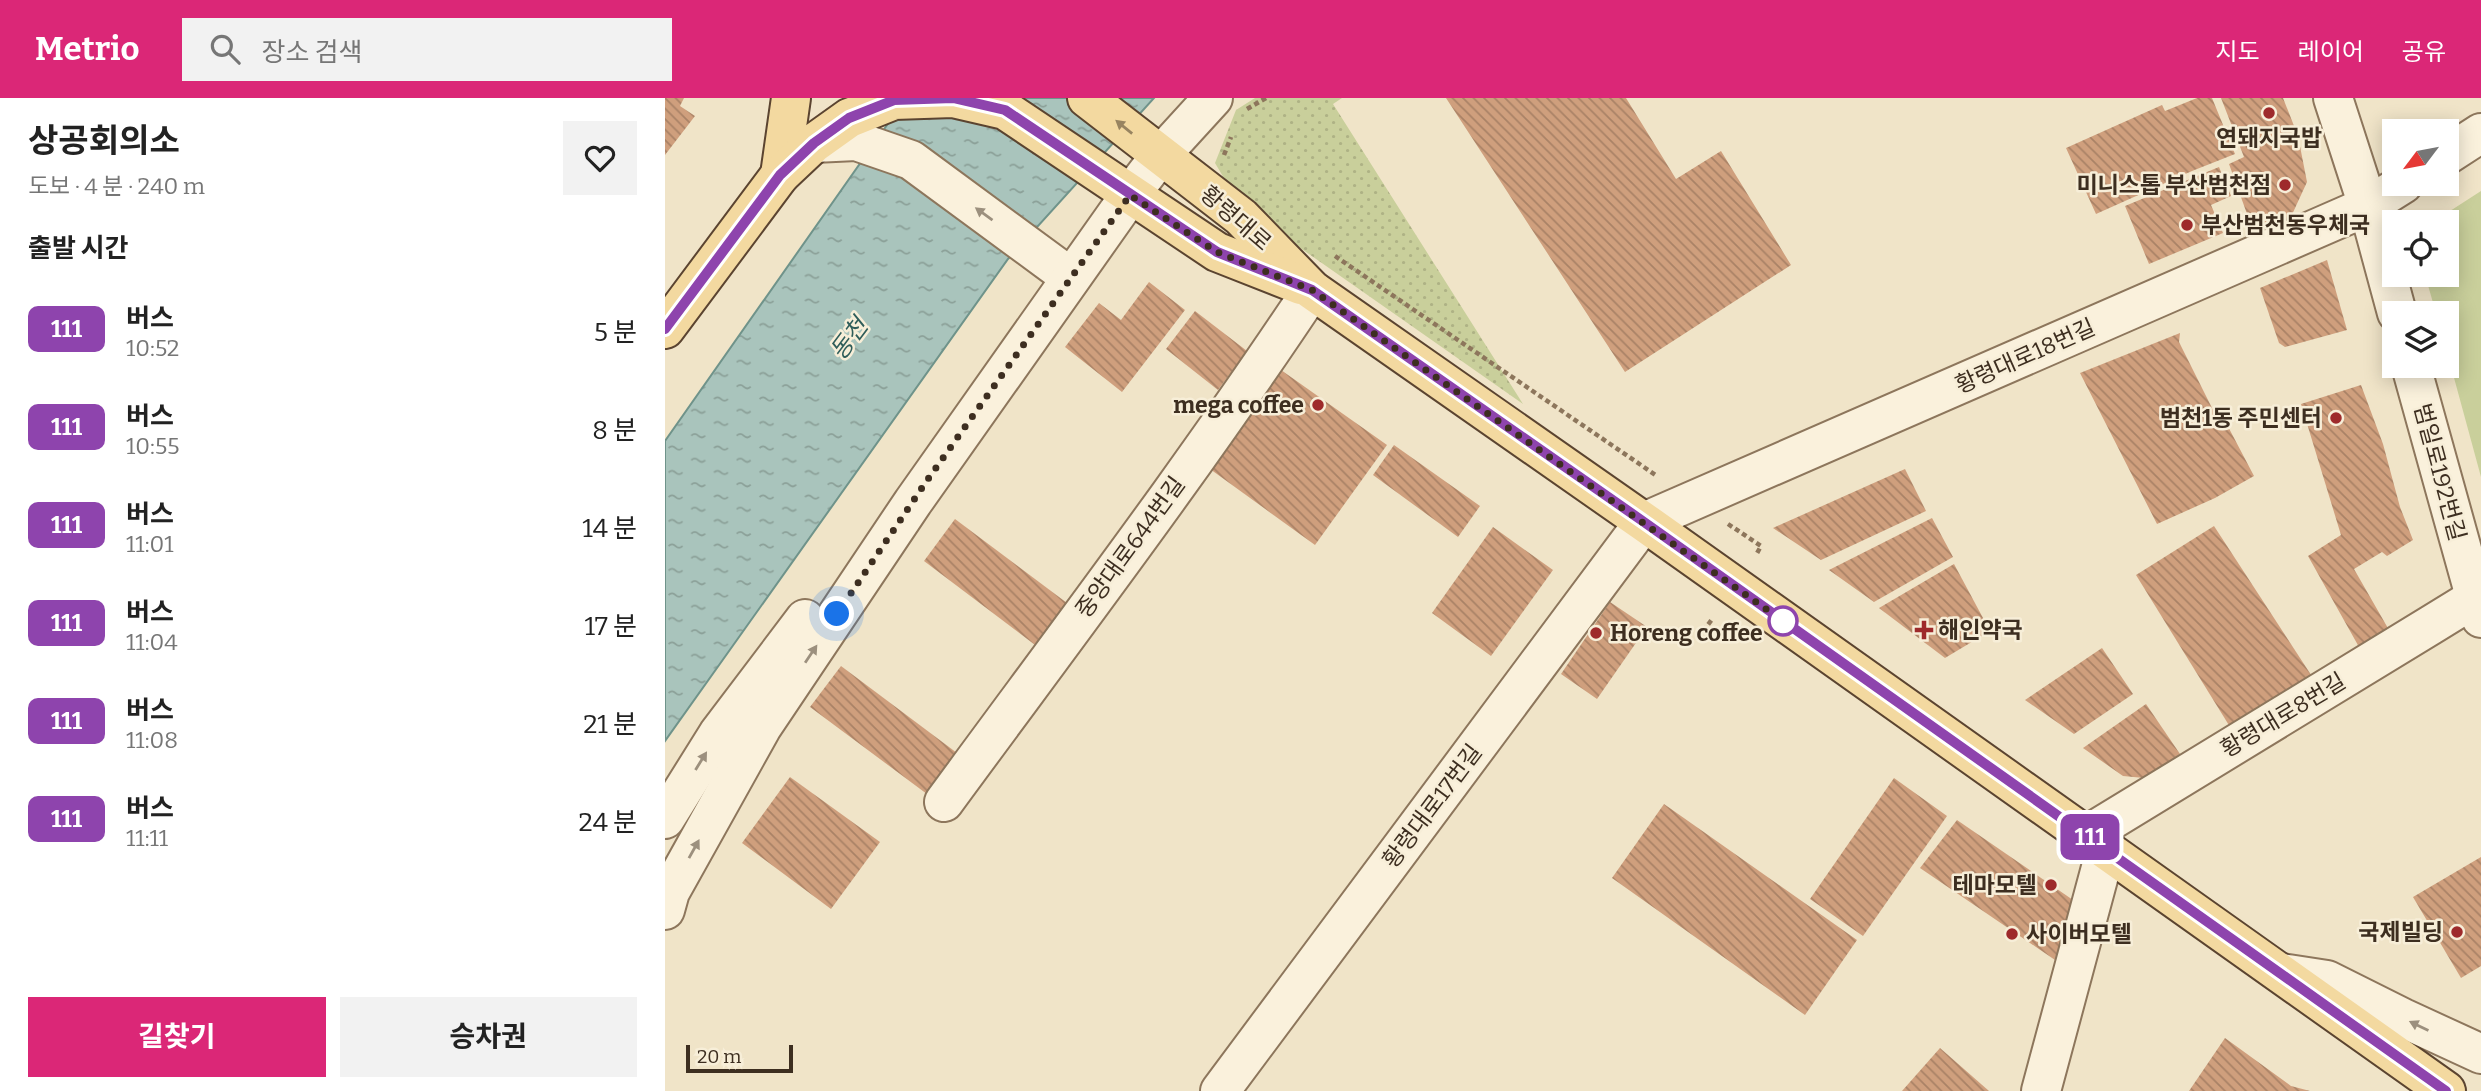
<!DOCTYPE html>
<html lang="ko">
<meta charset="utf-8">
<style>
body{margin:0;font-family:Bitter,"Noto Sans KR",serif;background:#f2f2f2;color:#222;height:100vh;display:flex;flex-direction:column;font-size:26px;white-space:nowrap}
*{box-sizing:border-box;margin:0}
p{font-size:23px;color:#767676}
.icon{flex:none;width:38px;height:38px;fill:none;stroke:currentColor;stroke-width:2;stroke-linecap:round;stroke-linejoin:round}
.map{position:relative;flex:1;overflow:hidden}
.details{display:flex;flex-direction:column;background:#fff;width:665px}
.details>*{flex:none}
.badge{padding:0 14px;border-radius:10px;font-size:24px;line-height:46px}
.needle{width:46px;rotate:238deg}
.buttons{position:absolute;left:1717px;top:21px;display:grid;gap:14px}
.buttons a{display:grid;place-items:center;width:77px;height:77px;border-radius:0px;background:#fff;box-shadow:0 4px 18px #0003;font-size:35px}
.scale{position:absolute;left:21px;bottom:18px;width:107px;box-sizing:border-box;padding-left:7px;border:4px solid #3d2e20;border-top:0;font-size:19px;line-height:24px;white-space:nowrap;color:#3d2e20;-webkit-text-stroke:5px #f7eed8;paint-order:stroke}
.you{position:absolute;width:35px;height:35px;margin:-18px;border:5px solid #fff;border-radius:50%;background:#1a73e8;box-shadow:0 0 0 10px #1a73e833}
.map>.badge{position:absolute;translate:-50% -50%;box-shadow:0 0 0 4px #fff}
h2{padding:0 28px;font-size:26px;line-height:63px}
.round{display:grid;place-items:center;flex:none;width:74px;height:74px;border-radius:0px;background:#f2f2f2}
.overview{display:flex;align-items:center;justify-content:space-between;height:119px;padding:0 28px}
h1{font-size:33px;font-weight:700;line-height:52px}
.button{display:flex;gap:14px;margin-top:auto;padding:14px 28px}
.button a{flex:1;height:80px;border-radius:0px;background:#db2777;color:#fff;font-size:28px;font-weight:700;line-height:80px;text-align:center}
.button a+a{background:#f2f2f2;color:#222}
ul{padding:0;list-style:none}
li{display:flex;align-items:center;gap:21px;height:98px;padding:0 28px}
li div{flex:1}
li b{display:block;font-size:26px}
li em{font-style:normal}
li .badge{min-width:77px;font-weight:700;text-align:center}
header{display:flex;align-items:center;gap:42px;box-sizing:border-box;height:98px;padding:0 35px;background:#db2777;color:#fff}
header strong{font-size:33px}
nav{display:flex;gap:38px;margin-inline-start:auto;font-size:24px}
.search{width:490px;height:63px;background:#f2f2f2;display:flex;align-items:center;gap:18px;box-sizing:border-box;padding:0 24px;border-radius:0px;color:#767676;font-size:26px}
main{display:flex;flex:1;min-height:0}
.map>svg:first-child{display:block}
</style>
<header>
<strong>Metrio</strong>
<div class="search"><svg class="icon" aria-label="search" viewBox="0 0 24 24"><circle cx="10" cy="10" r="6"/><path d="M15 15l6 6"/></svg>장소 검색</div>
<nav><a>지도</a><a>레이어</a><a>공유</a></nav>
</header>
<main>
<section class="details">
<div class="overview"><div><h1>상공회의소</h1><p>도보 · 4 분 · 240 m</p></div><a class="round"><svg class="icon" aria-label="heart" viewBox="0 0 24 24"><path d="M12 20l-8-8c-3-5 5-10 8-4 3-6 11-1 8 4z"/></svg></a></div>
<h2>출발 시간</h2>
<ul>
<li><span class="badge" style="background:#8e44ad;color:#fff">111</span><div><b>버스</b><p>10:52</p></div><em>5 분</em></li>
<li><span class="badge" style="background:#8e44ad;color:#fff">111</span><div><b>버스</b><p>10:55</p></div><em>8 분</em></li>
<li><span class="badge" style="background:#8e44ad;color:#fff">111</span><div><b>버스</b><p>11:01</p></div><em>14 분</em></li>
<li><span class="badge" style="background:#8e44ad;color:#fff">111</span><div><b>버스</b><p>11:04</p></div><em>17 분</em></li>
<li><span class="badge" style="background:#8e44ad;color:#fff">111</span><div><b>버스</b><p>11:08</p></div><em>21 분</em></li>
<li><span class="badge" style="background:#8e44ad;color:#fff">111</span><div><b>버스</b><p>11:11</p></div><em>24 분</em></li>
</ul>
<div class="button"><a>길찾기</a><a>승차권</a></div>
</section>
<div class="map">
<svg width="1816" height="993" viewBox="0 0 1816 993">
<defs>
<pattern id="park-dots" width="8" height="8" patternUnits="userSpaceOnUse" patternTransform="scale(1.75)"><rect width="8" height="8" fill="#c9cf9b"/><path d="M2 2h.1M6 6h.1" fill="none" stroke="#aeb285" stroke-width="1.8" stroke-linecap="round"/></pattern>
<pattern id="water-ripples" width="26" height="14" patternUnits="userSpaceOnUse" patternTransform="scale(1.75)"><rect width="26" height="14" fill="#a9c4bc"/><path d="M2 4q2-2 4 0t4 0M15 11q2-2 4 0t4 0" fill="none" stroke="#8ba098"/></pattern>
<pattern id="building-back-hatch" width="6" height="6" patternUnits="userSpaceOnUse" patternTransform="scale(1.75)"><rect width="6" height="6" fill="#cf9f7d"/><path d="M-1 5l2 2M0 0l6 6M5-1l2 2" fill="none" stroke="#a98266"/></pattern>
</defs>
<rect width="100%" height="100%" fill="#f0e4c8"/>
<!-- grass -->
<path fill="#c9cf9b" d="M1816 93V379L1782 254V215H1771L1760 177H1782V124H1768Z"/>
<!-- park -->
<path fill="url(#park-dots)" d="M590 0H677L668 6 858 306 604 128 569 97 550 65 571 12Z"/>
<!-- water -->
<path fill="url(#water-ripples)" stroke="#6f938a" stroke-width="2" d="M241 0H489L343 161 0 643V343Z"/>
<!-- building -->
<g fill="url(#building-back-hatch)">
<path d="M0 0H19L15 8 30 18 0 57Z"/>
<path d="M781 0H961L1011 81 1056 53 1126 167 960 274Z"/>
<path d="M1532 0H1547L1570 56 1527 73 1431 116 1401 50 1497 7 1500 13Z"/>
<path d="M1556 0H1618L1633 38 1642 84 1625 121 1590 138 1564 66 1579 59Z"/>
<path d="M1554 69 1566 98 1546 107 1558 135 1484 166 1460 108Z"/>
<path d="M1662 162 1682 232 1620 249 1614 245 1595 190Z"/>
<path d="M484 184 520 212 457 294 400 249 434 205 456 222Z"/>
<path d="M530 213 582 253 553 292 501 251Z"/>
<path d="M1515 235 1514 244 1552 320 1558 319 1589 378 1550 400 1492 426 1415 275Z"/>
<path d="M616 272 722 347 650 447 545 371Z"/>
<path d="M1696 287 1718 346 1735 409 1748 442 1722 458 1717 454 1689 471 1724 532 1694 549 1643 458 1676 437 1636 306Z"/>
<path d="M729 347 815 408 793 439 708 377Z"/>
<path d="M1240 371 1261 413 1156 462 1108 430Z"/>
<path d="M1267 420 1288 459 1209 504 1164 472Z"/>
<path d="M290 421 406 508 374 550 259 463Z"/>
<path d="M1549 428 1652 586 1570 637 1471 477Z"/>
<path d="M828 429 888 472 826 558 767 515Z"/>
<path d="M1289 466 1325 533 1280 560 1214 510Z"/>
<path d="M945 504 982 529 932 601 896 576Z"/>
<path d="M1437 550 1468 596 1409 636 1360 602Z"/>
<path d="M176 568 300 661 270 702 145 609Z"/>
<path d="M1481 606 1515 656 1479 680 1458 678 1418 650Z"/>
<path d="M125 679 215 744 166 811 77 745Z"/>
<path d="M1229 680 1282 718 1198 838 1145 801Z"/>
<path d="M999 706 1192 842 1140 917 947 780Z"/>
<path d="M1292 722 1408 802 1390 862 1255 770Z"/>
<path d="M1816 759V868L1796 880 1748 799Z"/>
<path d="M1560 940 1626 988 1645 993H1524Z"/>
<path d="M1275 950 1324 993H1237Z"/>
</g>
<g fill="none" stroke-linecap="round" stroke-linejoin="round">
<!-- minor casing -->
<g stroke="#8d765c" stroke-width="42">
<g id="minor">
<path d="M1668 0 1703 108 1732 215"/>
<path d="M149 45 191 43 246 62 405 179"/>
<path d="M1782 57 1816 35"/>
<path d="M1746 268 1816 520"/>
<path d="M279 704C403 535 531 367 647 192"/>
<path d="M0 721 53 636 140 521"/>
<path d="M1422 737 1766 527 1810 500H1816"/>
<path d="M0 812 5 794 97 629 248 404 465 97 495 58 548 0"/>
<path d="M1616 875 1662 882 1738 920 1816 956"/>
<path d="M555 993 979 424 1703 108 1738 86"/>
<path d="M1376 993 1441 751"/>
</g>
</g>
<!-- major casing -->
<g stroke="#5b4430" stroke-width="42">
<g id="major">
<path d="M422 0 576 119 647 192 979 424 1781 993"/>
<path d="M115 77 126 0"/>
<path d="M0 231 115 77 149 45 184 20 229 2 288 0 340 12 552 154 636 187"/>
</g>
</g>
<!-- path -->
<g stroke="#8d765c" stroke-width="4.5" stroke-dasharray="5 3.5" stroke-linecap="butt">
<path d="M582 11 601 0"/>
<path d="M559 57 566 39"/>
<path d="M670 158 992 378"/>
<path d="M1063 426 1096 448 1091 457"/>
<path d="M1038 533 1048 520"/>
</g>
<!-- minor -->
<use href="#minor" stroke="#faf1dc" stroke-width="38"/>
<!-- major -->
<use href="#major" stroke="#f3d9a0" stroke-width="38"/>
</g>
<!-- one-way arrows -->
<defs><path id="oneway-solid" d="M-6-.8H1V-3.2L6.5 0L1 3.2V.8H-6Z" transform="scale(1.75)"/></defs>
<use fill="#988460" href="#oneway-solid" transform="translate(459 29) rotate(-141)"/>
<g fill="#9c907e">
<use href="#oneway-solid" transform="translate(319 116) rotate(-144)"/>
<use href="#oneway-solid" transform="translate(146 556) rotate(-56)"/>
<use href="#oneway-solid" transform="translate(36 663) rotate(-58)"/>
<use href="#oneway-solid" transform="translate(29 751) rotate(-61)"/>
<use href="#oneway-solid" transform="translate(1754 928) rotate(-154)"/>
</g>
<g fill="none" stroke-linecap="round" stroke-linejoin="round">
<!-- line casing -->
<g stroke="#fff" stroke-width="16">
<path id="line" d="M0 231 115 77 149 45 184 20 229 2 288 0 340 12 552 154 647 192 979 424 1781 993"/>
</g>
<!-- line -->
<use href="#line" stroke="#8e44ad" stroke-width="10"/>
<!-- walk -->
<path stroke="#3d2e20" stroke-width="7" stroke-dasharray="0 12.6" d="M172 516 263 381 465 97 552 154 647 192 1118 523"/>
</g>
<!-- markers -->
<g fill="#9e2a2b" stroke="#f7eed8" stroke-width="2.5">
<circle cx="1604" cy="15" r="7"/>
<circle cx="1620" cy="87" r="7"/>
<circle cx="1522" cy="127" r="7"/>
<circle cx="653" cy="307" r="7"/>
<circle cx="1671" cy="320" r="7"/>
<path d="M1255.5 521.5h7v7h7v7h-7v7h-7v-7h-7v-7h7z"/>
<circle cx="931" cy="535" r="7"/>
<circle cx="1386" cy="787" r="7"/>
<circle cx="1792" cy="834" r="7"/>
<circle cx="1347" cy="836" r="7"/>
</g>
<circle fill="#fff" stroke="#8e44ad" stroke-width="3.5" cx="1118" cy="523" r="14"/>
<g text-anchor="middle" stroke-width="5" stroke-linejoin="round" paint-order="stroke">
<!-- poi labels -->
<g font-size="23" font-weight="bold" fill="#3d2e20" stroke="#f7eed8" text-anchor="end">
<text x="1604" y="48" text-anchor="middle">연돼지국밥</text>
<text x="1606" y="95">미니스톱 부산범천점</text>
<text x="1536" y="135" text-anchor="start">부산범천동우체국</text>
<text x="639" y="315">mega coffee</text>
<text x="1657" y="328">범천1동 주민센터</text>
<text x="1273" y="540" text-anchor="start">해인약국</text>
<text x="945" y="543" text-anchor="start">Horeng coffee</text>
<text x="1372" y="795">테마모텔</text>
<text x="1778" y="842">국제빌딩</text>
<text x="1361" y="844" text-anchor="start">사이버모텔</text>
</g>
<!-- street labels -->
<g font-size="23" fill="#3d2e20" stroke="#f7eed8">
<text transform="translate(571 120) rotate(41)" y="8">황령대로</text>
<text transform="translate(1360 258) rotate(-24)" y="8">황령대로18번길</text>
<text transform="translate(1775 374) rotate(75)" y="8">범일로192번길</text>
<text transform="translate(465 449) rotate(-54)" y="8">중앙대로644번길</text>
<text transform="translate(1618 617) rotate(-31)" y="8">황령대로8번길</text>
<text transform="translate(767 708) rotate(-53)" y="8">황령대로17번길</text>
</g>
<!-- water labels -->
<g font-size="24" font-style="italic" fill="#2f5d5a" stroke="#f7eed8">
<text transform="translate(184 241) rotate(-53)" y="8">동천</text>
</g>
</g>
</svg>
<div class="buttons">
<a><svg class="needle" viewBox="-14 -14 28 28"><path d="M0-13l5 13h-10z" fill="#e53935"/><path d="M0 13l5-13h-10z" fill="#767676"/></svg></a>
<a><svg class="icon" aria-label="locate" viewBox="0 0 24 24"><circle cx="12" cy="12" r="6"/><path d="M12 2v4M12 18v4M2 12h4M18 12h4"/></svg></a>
<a><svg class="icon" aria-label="layers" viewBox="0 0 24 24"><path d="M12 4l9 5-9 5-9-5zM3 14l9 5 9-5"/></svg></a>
</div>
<div class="scale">20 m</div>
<div class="you" style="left:172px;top:516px"></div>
<b class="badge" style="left:1425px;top:739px;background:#8e44ad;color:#fff">111</b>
</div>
</main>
